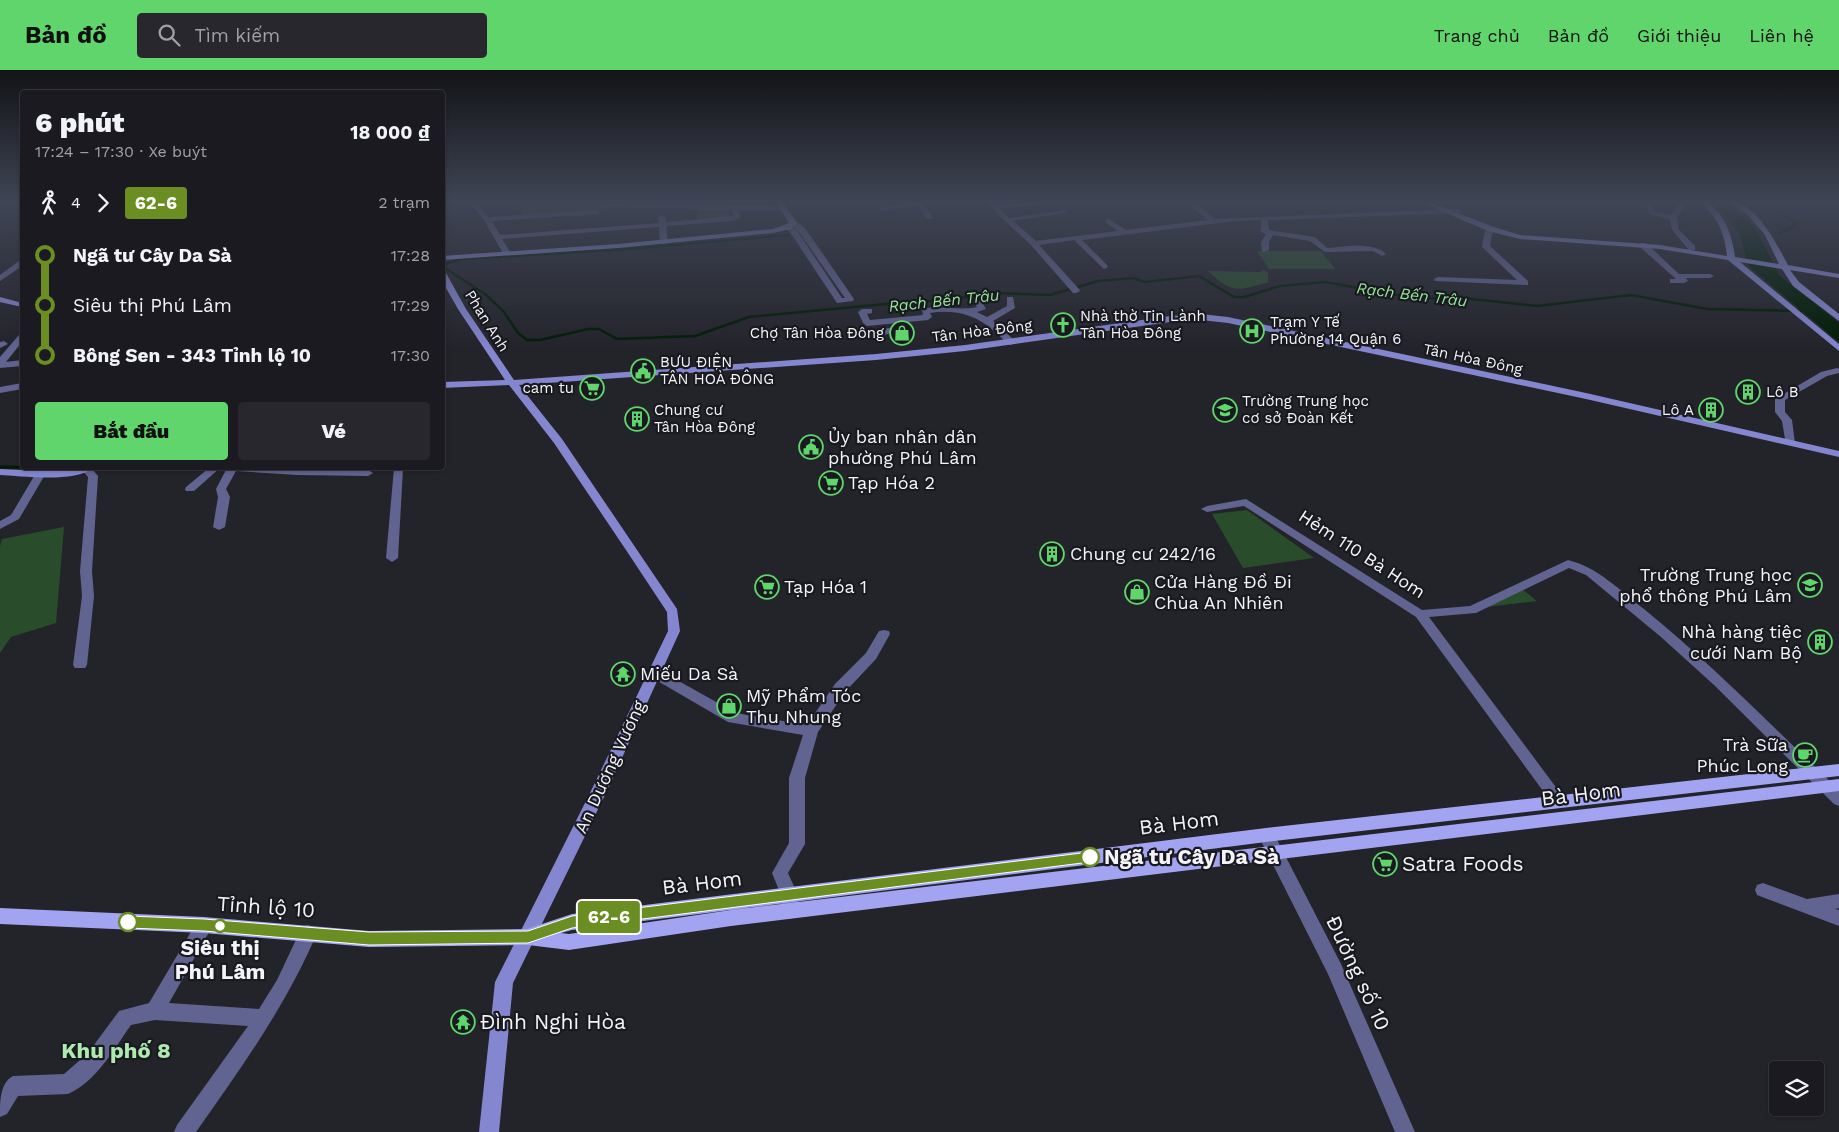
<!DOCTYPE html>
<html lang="vi">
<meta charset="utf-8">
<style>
body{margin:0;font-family:"Work Sans",sans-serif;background:#27272d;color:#f1f3f6;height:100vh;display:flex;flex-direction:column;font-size:19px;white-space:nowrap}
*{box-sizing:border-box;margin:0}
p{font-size:16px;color:#9fa1a5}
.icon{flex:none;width:28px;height:28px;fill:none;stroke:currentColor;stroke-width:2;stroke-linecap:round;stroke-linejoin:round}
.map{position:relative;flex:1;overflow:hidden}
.side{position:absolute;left:20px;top:20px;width:425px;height:380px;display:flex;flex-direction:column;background:#1a1a20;border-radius:5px;box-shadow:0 1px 4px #0004,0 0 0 1px #38383e}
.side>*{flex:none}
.badge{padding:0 10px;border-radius:4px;font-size:18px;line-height:32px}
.tools{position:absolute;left:1769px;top:991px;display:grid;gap:10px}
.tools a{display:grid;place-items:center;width:55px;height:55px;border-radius:5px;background:#1a1a20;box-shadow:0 1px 4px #0004,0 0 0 1px #38383e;font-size:25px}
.map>.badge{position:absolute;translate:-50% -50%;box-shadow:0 0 0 2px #fff}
.legs{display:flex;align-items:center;gap:8px;height:55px;padding:0 15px;font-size:16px}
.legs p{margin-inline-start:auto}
.headline{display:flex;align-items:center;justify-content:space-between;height:85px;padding:0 15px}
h1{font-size:28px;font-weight:800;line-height:38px}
.cta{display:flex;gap:10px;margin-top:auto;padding:10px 15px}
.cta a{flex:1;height:58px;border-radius:5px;background:#60d56b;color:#111;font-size:20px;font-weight:800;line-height:58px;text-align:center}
.cta a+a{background:#27272d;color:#f1f3f6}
ul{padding:0 15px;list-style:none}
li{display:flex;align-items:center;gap:18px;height:50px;font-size:19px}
li i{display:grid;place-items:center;width:8px;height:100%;margin:0 6px;background:currentColor}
li i::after{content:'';width:12px;height:12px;margin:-6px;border:4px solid;border-radius:50%;background:#1a1a20}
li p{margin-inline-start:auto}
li:first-child i{background:linear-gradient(#0000 50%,currentColor 0)}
li:last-child i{background:linear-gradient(currentColor 50%,#0000 0)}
header{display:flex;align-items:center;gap:30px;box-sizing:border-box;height:70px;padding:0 25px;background:#60d56b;color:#111}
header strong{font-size:24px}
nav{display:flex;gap:28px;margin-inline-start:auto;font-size:18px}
.search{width:350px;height:45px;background:#27272d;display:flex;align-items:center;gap:12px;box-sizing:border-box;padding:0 18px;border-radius:5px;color:#9fa1a5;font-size:19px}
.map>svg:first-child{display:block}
</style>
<header>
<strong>Bản đồ</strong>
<div class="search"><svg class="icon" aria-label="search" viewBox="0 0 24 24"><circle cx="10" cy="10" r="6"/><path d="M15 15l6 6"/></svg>Tìm kiếm</div>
<nav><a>Trang chủ</a><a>Bản đồ</a><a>Giới thiệu</a><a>Liên hệ</a></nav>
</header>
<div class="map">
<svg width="1839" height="1062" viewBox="0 0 1839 1062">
<rect width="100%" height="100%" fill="#23232a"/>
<!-- green -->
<g fill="#294d2b">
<path d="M523 134 609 137 610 140 522 145Z"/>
<path d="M697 138H728L731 147 698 150Z"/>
<path d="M1257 181H1321L1335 199H1269Z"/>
<path d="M1264 200 1268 203V212C1238 221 1232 224 1208 201L1259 202Z"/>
<path d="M1247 440 1314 488 1243 498 1212 444Z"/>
<path d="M64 457 56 553 11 567 0 583V476L2 469Z"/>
<path d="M1522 519 1537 531 1487 537Z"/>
</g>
<!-- water -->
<path fill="#001c03" d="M1710 132H1725L1748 151 1758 163 1779 205 1839 253V272L1751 198C1745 191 1746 187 1744 179 1740 158 1727 144 1710 132Z"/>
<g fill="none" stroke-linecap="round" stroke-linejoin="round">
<!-- stream-far1 -->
<g stroke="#001c03" stroke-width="2.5">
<path d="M1779 164 1797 154 1780 143 1786 135 1801 132"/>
<path d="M789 165 629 179 461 189 445 194V198L485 224 504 242 518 263 527 270H540L588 259H599L617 269 695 266 749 247 917 231H941L994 223 1050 225 1098 211 1133 208 1145 212 1199 206 1234 227H1244L1280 216 1325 212 1398 225 1442 229 1461 228 1537 236 1631 225 1707 239 1806 241"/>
</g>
<!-- stream -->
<path stroke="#001c03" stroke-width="3" d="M0 397 75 398"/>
<!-- street -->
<g fill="#616391" fill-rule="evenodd">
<path d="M469 132H475L489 147 597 140 600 142 597 144 492 151 500 165 659 153 658 147 662 145 666 147V152L733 146 732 140 498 134 495 132C591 132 688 135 783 136L786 138 783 140H738L741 147 733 151 666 156 668 172 664 174 660 172 659 157 502 169 511 183 507 185H504L484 150Z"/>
<path d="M908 132H922L933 148 931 149H927L917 135 882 141 879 139Z"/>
<path d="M987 132H993L995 134 1053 132 1050 134 999 138 1009 148 1066 140 1067 141 1064 143 1013 151 1036 171 1118 161 1106 153V149H1109L1126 160 1208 150 1186 133 1171 134 1168 132H1193L1216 149 1459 139 1462 141 1459 143 1268 150 1269 160 1315 167 1327 178C1344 177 1373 171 1386 184L1382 186 1373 181 1325 182 1310 171 1273 165 1269 172V180L1262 182 1261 172 1266 164 1261 162V150L1235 151 1082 170 1107 195 1108 197 1104 199 1074 170 1039 175 1079 219 1080 221 1076 223H1073L1031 175 1002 148Z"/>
<path d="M1437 132H1447L1432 137 1429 135Z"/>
<path d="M1646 132H1652L1654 142 1671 145 1681 132H1687L1677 148 1679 160 1695 176V180H1689L1672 160 1670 149 1649 144Z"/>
<path d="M790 151H796L805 158 854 229 853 231 837 233 790 162 784 157 785 155H791L796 159 842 228H845L799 162 790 155Z"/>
<path d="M1488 157 1495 159 1492 164 1490 176 1528 211V215L1435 211 1434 209 1438 207 1517 210 1482 177 1484 164Z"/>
<path d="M1640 173H1646L1679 204H1710L1714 206 1710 208H1686L1688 211 1684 213H1670V209H1676L1640 177Z"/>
<path d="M19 191H22V196L0 211V205Z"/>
<path d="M1007 227H1013L1015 238 993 251 1014 270 1015 272 1011 275C1004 272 999 264 993 260 975 244 953 239 930 243L932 247 928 250 867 256 863 253 858 242 862 239H872V243L867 244 870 250 923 245 922 239C942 235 959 241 977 237L973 231 977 229H980L986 239 977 242 987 247 1007 236Z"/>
<path d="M889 258 892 259V263L861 270 857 267 865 262Z"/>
<path d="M22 264V272L6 292 22 290V296L0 298V287L19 265Z"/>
<path d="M4 271 8 274 0 278V272Z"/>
<path d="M1837 298 1839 299V303L1827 306 1785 330V342L1792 350 1795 373 1794 375H1786L1782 351 1775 342V329L1821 302Z"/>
<path d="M22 313V319L0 323V317Z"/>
<path d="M82 398H91L98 406 92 501 94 526 87 595 85 598H75L73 595 82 526 80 501 88 407 81 399Z"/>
<path d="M209 398H220L194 421H186L185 419 186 417Z"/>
<path d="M227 398 368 400 373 403 368 406 297 405 236 401 226 419 230 427 225 457 219 460 213 457 218 427 216 419Z"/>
<path d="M394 398 403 399 398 488 392 492 386 488Z"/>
<path d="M41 400 46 403 19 449 0 459V451L11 445 36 403Z"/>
<path d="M1246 429 1422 540 1470 536 1568 490C1599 498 1619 520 1644 539 1713 595 1775 659 1839 720V736L1834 734 1714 615 1661 567 1586 505 1569 498 1476 543 1429 547 1564 728 1567 732 1564 736 1559 738 1554 736 1416 547 1244 436 1207 442 1201 439 1207 436Z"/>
<path d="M884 560 889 561 890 564 876 589 845 622 818 662 805 708V774L788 803C794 817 803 832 796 846L790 849 784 846 782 841 781 825 772 803 789 773V708L803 665 728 652 649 606 647 603 649 600H659L736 643 807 655 835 614 866 583 879 561Z"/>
<path d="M1266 758 1272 760 1341 894 1415 1062H1395L1328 904 1258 765 1260 760Z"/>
<path d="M1763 813 1807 829 1839 824V838L1835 839 1839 840V856L1757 825 1755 820 1757 815Z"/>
<path d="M204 847 210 850 213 855 169 933 259 939 277 910 302 857 308 855 314 857 317 863C286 936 241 998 196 1062H174L177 1055 248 956 155 950 131 955C114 979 96 1012 68 1024L18 1026 7 1044 0 1047C0 1031 0 1013 13 1006L64 1004 88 983 119 941 149 933 198 850Z"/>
</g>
<!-- secondary -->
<g fill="#8486d0" fill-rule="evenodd">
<path d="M776 132H782L797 153 791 159 773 163 618 178 442 190V186L618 174 773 159 789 153Z"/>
<path d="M1421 132H1429L1494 157 1520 165 1660 175 1727 186C1724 160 1718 150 1701 132H1708C1725 146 1732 164 1735 187L1779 194 1765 165 1747 144 1729 132C1756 130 1777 175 1788 195L1839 204V208L1790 200 1799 212 1839 244V251L1793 216 1782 199 1740 192 1839 274V281L1728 190 1660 179 1520 169 1488 161Z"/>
<path d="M442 201 446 203 466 239 514 310 876 284 965 275 1170 246 1201 244 1228 247 1586 323 1839 381V387L1586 329 1228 253 1201 250 1170 252 965 281 876 290 519 315 562 369 677 539 680 561 606 723 513 913 499 1062H479L495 912 590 723 668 561 667 542 626 480 554 373 509 315 442 318V312L505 310 458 239 442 211Z"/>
<path d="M0 227 22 233V237L0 232Z"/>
<path d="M78 398H92C77 413 21 406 0 405V399L45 401Z"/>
</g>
<!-- primary -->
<path fill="#a2a4f1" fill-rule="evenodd" d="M1839 694V706L1266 772 572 860 561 863 569 864 731 840 1839 709V721L731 856 569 880 528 875 369 877 204 863 0 854V838L204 847 369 861 527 859 572 844 1266 758Z"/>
</g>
<!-- sky -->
<linearGradient id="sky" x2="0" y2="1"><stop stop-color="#131317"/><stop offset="0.47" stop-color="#3f4555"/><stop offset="1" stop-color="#3f4555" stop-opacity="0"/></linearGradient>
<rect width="1839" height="280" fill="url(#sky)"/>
<!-- line-1 -->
<path fill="#6b8e23" stroke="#fff" d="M1090 782 1094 783 1096 787 1094 791 1090 792 572 858 528 873 369 875 204 861 128 858 123 856 121 852 123 847 128 846 204 849 369 862 528 861 572 846Z"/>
<!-- icons -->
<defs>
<g id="church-ring" transform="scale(1.25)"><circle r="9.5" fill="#191a20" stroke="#60d56b" stroke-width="1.5"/><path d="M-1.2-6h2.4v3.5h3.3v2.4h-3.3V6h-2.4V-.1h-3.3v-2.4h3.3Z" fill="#60d56b"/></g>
<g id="hospital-ring" transform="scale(1.25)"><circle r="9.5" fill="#191a20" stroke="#60d56b" stroke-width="1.5"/><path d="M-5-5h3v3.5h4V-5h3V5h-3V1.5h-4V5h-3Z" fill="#60d56b"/></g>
<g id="shop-ring" transform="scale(1.25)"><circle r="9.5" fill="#191a20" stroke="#60d56b" stroke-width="1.5"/><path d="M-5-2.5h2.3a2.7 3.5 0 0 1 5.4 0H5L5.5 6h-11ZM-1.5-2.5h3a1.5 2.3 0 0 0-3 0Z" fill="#60d56b"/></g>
<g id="civic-ring" transform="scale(1.25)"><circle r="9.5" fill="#191a20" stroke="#60d56b" stroke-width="1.5"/><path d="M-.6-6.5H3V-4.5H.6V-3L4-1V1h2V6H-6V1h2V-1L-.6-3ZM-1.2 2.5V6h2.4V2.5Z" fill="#60d56b"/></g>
<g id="supermarket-ring" transform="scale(1.25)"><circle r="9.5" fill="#191a20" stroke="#60d56b" stroke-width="1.5"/><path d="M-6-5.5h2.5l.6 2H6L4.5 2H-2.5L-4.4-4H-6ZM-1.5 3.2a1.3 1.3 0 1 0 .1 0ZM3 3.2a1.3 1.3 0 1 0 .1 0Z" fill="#60d56b"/></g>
<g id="building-ring" transform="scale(1.25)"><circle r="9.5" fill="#191a20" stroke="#60d56b" stroke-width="1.5"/><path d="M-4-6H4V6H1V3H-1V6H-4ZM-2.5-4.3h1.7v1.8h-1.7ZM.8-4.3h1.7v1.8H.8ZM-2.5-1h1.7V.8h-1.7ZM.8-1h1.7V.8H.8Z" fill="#60d56b"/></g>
<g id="school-ring" transform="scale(1.25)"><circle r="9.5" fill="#191a20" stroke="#60d56b" stroke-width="1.5"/><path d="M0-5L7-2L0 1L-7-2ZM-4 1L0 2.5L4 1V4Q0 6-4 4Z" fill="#60d56b"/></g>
<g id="temple-ring" transform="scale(1.25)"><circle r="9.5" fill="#191a20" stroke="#60d56b" stroke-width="1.5"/><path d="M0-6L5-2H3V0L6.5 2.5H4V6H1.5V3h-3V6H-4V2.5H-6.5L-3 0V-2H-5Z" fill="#60d56b"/></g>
<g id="cafe-ring" transform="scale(1.25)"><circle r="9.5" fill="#191a20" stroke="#60d56b" stroke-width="1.5"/><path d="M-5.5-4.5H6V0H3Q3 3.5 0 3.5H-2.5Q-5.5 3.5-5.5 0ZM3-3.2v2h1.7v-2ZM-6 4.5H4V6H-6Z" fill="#60d56b"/></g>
</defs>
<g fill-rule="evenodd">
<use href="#church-ring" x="1063" y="255"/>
<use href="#hospital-ring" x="1252" y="261"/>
<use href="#shop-ring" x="902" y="263"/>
<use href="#civic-ring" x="643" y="301"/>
<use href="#supermarket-ring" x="592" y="318"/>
<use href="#building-ring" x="1748" y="322"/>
<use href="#school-ring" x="1225" y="340"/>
<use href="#building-ring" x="1711" y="340"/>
<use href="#building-ring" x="637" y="349"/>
<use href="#civic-ring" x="811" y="377"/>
<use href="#supermarket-ring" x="831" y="413"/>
<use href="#building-ring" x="1052" y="484"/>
<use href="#school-ring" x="1810" y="515"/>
<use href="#supermarket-ring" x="767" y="517"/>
<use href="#shop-ring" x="1137" y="522"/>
<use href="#building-ring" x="1820" y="572"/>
<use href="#temple-ring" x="623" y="604"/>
<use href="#shop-ring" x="729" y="636"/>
<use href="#cafe-ring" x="1805" y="685"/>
<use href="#supermarket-ring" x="1385" y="794"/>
<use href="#temple-ring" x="463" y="952"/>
</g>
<!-- markers -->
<g fill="#fff" stroke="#6b8e23" stroke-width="2.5">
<circle cx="1090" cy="787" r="9"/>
<circle cx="128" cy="852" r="9"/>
<circle cx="220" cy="856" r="6"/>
</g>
<g text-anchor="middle" stroke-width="4.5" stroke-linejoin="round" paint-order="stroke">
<!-- far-poi labels -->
<g font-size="15" fill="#f4f4f8" stroke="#191a20" text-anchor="start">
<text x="1080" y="251">Nhà thờ Tin Lành<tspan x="1080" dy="17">Tân Hòa Đông</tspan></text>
<text x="1270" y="257">Trạm Y Tế<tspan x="1270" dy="17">Phường 14 Quận 6</tspan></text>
<text x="884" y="268" text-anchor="end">Chợ Tân Hòa Đông</text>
<text x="660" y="297">BƯU ĐIỆN<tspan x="660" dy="17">TÂN HOÀ ĐÔNG</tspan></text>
<text x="574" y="323" text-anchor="end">cam tu</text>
<text x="1766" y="327">Lô B</text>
<text x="1242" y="336">Trường Trung học<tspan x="1242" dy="17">cơ sở Đoàn Kết</tspan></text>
<text x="654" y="345">Chung cư<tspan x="654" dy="17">Tân Hòa Đông</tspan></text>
<text x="1694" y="345" text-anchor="end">Lô A</text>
</g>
<!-- far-street labels -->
<g font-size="15" fill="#f4f4f8" stroke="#191a20">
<text transform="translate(487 251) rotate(58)" y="5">Phan Anh</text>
<text transform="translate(982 261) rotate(-7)" y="5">Tân Hòa Đông</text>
<text transform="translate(1473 289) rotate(12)" y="5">Tân Hòa Đông</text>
</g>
<!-- far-water labels -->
<g font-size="16" font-style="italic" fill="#95e599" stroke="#191a20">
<text transform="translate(1412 224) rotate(7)" y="6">Rạch Bến Trâu</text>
<text transform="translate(944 230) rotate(-6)" y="6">Rạch Bến Trâu</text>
</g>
<!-- poi labels -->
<g font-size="18" fill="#f4f4f8" stroke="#191a20" text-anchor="start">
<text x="828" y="373">Ủy ban nhân dân<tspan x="828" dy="21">phường Phú Lâm</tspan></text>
<text x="848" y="419">Tạp Hóa 2</text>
<text x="1070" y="490">Chung cư 242/16</text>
<text x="1792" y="511" text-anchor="end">Trường Trung học<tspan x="1792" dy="21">phổ thông Phú Lâm</tspan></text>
<text x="1154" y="518">Cửa Hàng Đồ Đi<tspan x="1154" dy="21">Chùa An Nhiên</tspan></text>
<text x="784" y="523">Tạp Hóa 1</text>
<text x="1802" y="568" text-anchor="end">Nhà hàng tiệc<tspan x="1802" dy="21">cưới Nam Bộ</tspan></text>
<text x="640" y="610">Miếu Da Sà</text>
<text x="746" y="632">Mỹ Phẩm Tóc<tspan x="746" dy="21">Thu Nhung</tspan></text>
<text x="1788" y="681" text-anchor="end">Trà Sữa<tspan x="1788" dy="21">Phúc Long</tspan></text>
</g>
<!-- street labels -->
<g font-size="18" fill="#f4f4f8" stroke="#191a20">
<text transform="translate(1362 484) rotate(33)" y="6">Hẻm 110 Bà Hom</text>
<text transform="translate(610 697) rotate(-65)" y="6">An Dương Vương</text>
</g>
<!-- near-street labels -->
<g font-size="21" fill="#f4f4f8" stroke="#191a20">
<text transform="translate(1581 724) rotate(-7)" y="7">Bà Hom</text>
<text transform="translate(1179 753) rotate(-7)" y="7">Bà Hom</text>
<text transform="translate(702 813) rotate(-7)" y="7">Bà Hom</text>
<text transform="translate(266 837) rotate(4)" y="7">Tỉnh lộ 10</text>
<text transform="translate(1358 903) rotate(65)" y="7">Đường số 10</text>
</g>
<!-- near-stop labels -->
<g font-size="21" font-weight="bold" fill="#f4f4f8" stroke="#191a20" text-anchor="start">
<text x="1104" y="794">Ngã tư Cây Da Sà</text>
<text x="220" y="885" text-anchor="middle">Siêu thị<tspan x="220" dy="24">Phú Lâm</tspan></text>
</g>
<!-- near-poi labels -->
<g font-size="21" fill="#f4f4f8" stroke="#191a20" text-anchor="start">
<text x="1402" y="801">Satra Foods</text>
<text x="480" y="959">Đình Nghi Hòa</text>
</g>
<!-- near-neighbourhood labels -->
<g font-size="22" font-weight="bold" fill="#aeeab0" stroke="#191a20">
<text x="116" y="988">Khu phố 8</text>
</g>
</g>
</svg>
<div class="tools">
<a><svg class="icon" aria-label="layers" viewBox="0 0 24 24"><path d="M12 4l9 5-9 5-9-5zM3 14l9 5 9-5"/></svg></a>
</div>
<b class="badge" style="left:609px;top:847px;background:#6b8e23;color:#fff">62-6</b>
<section class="side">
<div class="headline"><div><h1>6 phút</h1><p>17:24 – 17:30 · Xe buýt</p></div><b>18 000 ₫</b></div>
<div class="legs"><svg class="icon" aria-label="walk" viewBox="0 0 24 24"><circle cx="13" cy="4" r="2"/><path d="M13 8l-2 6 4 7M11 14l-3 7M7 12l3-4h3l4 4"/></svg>4<svg class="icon" aria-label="forward" viewBox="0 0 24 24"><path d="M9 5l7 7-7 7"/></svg><b class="badge" style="background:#6b8e23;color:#fff">62-6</b><p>2 trạm</p></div>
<ul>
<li><i style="color:#6b8e23"></i><b>Ngã tư Cây Da Sà</b><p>17:28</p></li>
<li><i style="color:#6b8e23"></i><span>Siêu thị Phú Lâm</span><p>17:29</p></li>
<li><i style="color:#6b8e23"></i><b>Bông Sen - 343 Tỉnh lộ 10</b><p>17:30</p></li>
</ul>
<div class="cta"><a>Bắt đầu</a><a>Vé</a></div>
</section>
</div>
